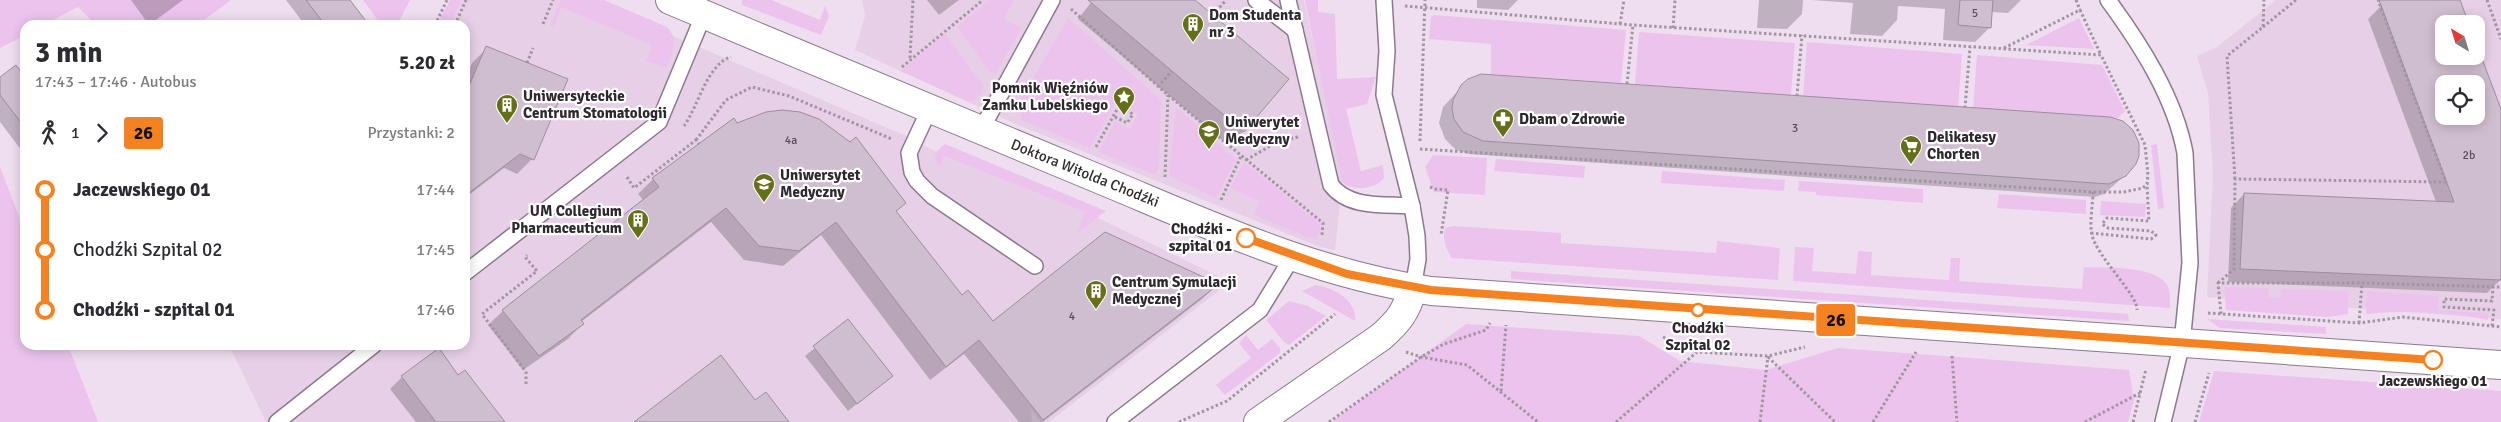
<!DOCTYPE html>
<html lang="pl">
<meta charset="utf-8">
<style>
body{margin:0;font-family:Signika,sans-serif;background:#f7f7f7;color:#2b2b33;height:100vh;display:flex;flex-direction:column;font-size:19px;white-space:nowrap}
*{box-sizing:border-box;margin:0}
p{font-size:16px;color:#7c7c81}
.icon{flex:none;width:28px;height:28px;fill:none;stroke:currentColor;stroke-width:2;stroke-linecap:round;stroke-linejoin:round}
.map{position:relative;flex:1;overflow:hidden}
.sheet{position:absolute;left:20px;top:20px;width:450px;height:330px;display:flex;flex-direction:column;background:#fff;border-radius:15px;box-shadow:0 2px 12px #0003}
.sheet>*{flex:none}
.badge{padding:0 10px;border-radius:4px;font-size:18px;line-height:32px}
.needle{width:32px;rotate:322deg}
.buttons{position:absolute;left:2435px;top:15px;display:grid;gap:10px}
.buttons a{display:grid;place-items:center;width:50px;height:50px;border-radius:10px;background:#fff;box-shadow:0 2px 12px #0003;font-size:25px}
.map>.badge{position:absolute;translate:-50% -50%;box-shadow:0 0 0 2px #fff}
.legs{display:flex;align-items:center;gap:8px;height:55px;padding:0 15px;font-size:16px}
.legs p{margin-inline-start:auto}
.overview{display:flex;align-items:center;justify-content:space-between;height:85px;padding:0 15px}
h1{font-size:28px;font-weight:700;line-height:38px}
ul{padding:0 15px;list-style:none}
li{display:flex;align-items:center;gap:18px;height:60px;font-size:19px}
li i{display:grid;place-items:center;width:8px;height:100%;margin:0 6px;background:currentColor}
li i::after{content:'';width:12px;height:12px;margin:-6px;border:4px solid;border-radius:50%;background:#fff}
li p{margin-inline-start:auto}
li:first-child i{background:linear-gradient(#0000 50%,currentColor 0)}
li:last-child i{background:linear-gradient(currentColor 50%,#0000 0)}
.map>svg:first-child{display:block}
</style>
<div class="map">
<svg width="2501" height="422" viewBox="0 0 2501 422">
<rect width="100%" height="100%" fill="#efdeef"/>
<!-- built -->
<g fill="#e7d0e7" fill-rule="evenodd">
<path d="M458 0H590L906 136 944 156 1086 212 1230 282 1049 422H1041L1031 410 1032 422H266L229 345H465V25H444Z"/>
<path d="M862 0H1304L1343 176 1335 250 1320 247 1018 125 855 50 865 16Z"/>
<path d="M2276 0H2501V319L2207 297 2213 175 2208 93 2197 56 2217 47ZM2444 24H2476V56H2444ZM2444 84H2476V116H2444Z"/>
</g>
<!-- green -->
<g fill="#ecc3ed">
<path d="M0 0H231L197 25H96L78 7 43 25H25V35L0 48Z"/>
<path d="M363 0H410L397 25H377L380 23Z"/>
<path d="M450 0H461L450 25H437Z"/>
<path d="M561 0H604L667 27C680 41 672 53 666 68L646 61 652 45 561 7 553 27 550 26Z"/>
<path d="M742 0H771L820 20 825 6 829 16 821 35 742 5Z"/>
<path d="M990 0H1014L1004 19 1021 28 996 74 990 72 957 27Z"/>
<path d="M1305 0H1318V12L1335 14 1337 79 1376 77 1367 104 1346 109 1361 171 1383 165 1384 178C1376 189 1352 192 1342 182Z"/>
<path d="M1434 15 1626 30 1621 83 1491 74V44L1429 39 1431 17Z"/>
<path d="M1068 18 1161 100 1159 169 1154 174 1098 152 1115 121 1130 129 1138 114 1116 102 1090 148 1021 120 1019 103Z"/>
<path d="M2079 18 2094 49 2026 45Z"/>
<path d="M1639 32 1795 43 1791 95 1635 84Z"/>
<path d="M945 34 983 85 982 93 974 100 967 101 901 71Z"/>
<path d="M1807 42 1962 54 1958 108 1803 97Z"/>
<path d="M1977 55 2102 65 2125 111 2118 118 1973 109Z"/>
<path d="M1176 107 1236 160 1216 198 1169 176Z"/>
<path d="M945 144 1106 211 1077 233 1085 212 944 156 940 165 936 163 935 153Z"/>
<path d="M2157 144 2164 208 2158 209 2151 145Z"/>
<path d="M1433 155 1487 158 1485 195 1434 192 1425 167Z"/>
<path d="M1496 159 1585 166 1584 178 1494 171Z"/>
<path d="M1244 162 1318 222C1321 228 1321 233 1315 238L1307 237 1254 215 1260 201 1230 188Z"/>
<path d="M0 167 25 232V345H68L98 422H0Z"/>
<path d="M1662 171 1785 180 1784 191 1661 183Z"/>
<path d="M1799 181 1923 189V203L1816 195V192L1798 191Z"/>
<path d="M1999 194 2086 200V214L1997 208Z"/>
<path d="M2101 201 2146 204 2145 217 2100 215Z"/>
<path d="M1454 226 1561 233V243L1716 253 1717 241 1780 248 1778 280 1452 258C1446 250 1442 237 1445 228Z"/>
<path d="M1795 247 1814 248 1812 271 1856 274 1858 251 1872 252 1871 275 1949 280 1951 258H1960L1959 281 2082 289 2084 267C2104 268 2156 265 2167 285 2171 292 2170 300 2170 308L1793 281Z"/>
<path d="M1511 271 2086 311 2128 314 2129 321 1511 279Z"/>
<path d="M1316 285C1334 288 1357 300 1355 321L1302 291Z"/>
<path d="M2224 287 2269 288 2268 297 2280 298 2281 289 2348 291V314L2328 317 2226 310Z"/>
<path d="M2367 291 2439 296 2438 310 2488 313V320C2449 312 2406 310 2366 314Z"/>
<path d="M1289 301 1308 306 1326 316 1289 345 1284 342 1266 320Z"/>
<path d="M2207 319 2326 327V334L2220 328Z"/>
<path d="M1466 324 1639 336 1680 361 1766 370 1838 348 2129 370 2134 400 2128 422H1331Z"/>
<path d="M1246 335 1258 350 1272 339 1280 348V353L1225 395 1216 385 1251 358 1239 343Z"/>
<path d="M2214 371 2501 391V422H2199Z"/>
</g>
<!-- shadow -->
<g fill="#0003" fill-rule="evenodd">
<path d="M131 0H183L149 25Z"/>
<path d="M286 0H349L368 25H305Z"/>
<path d="M927 0H959L939 15Z"/>
<path d="M1093 0H1194L1244 131 1229 146 1078 19Z"/>
<path d="M1477 0H1518L1508 10 1477 8Z"/>
<path d="M1759 0H1803L1802 14 1787 29 1757 28Z"/>
<path d="M1812 0H2021L2008 13 1991 12 1990 27 1975 42 1943 40 1945 9 1898 6 1897 20 1882 36 1850 34 1853 3Z"/>
<path d="M2396 0H2459L2444 24V56H2476L2501 113V279L2487 293 2228 282 2231 208 2244 194 2436 202 2368 19 2381 6ZM2444 84H2476V116H2444Z"/>
<path d="M487 48 532 159 517 174 504 168 465 198V78L472 63Z"/>
<path d="M0 78 25 79V155L0 122Z"/>
<path d="M1468 80 2131 170 2104 194 2095 197 1469 154 1456 150 1445 139 1439 123 1443 107Z"/>
<path d="M733 119 737 124 895 211 961 297 992 323 1217 285 1202 299 1043 422H1019L964 354 930 380 821 235 783 266 744 260 711 222 581 322 582 324 568 339 523 370 488 325 503 311 644 201 638 194 653 179Z"/>
<path d="M848 321 891 376 848 411 805 356Z"/>
<path d="M458 376 503 422H416L390 389 402 377Z"/>
</g>
<!-- building -->
<g fill="#cfbecf" stroke="#9d8d9d" fill-rule="evenodd">
<path d="M306 0H350L369 25H325Z"/>
<path d="M1088 0H1195L1289 79 1244 132Z"/>
<path d="M1960 0H1993L1991 28 1958 25Z"/>
<path d="M2379 0H2460L2469 24H2444V56H2476V43L2501 109V280L2240 269 2244 193 2454 202ZM2444 84H2476V116H2444Z"/>
<path d="M486 46 568 79 534 160 520 154 465 196V95Z"/>
<path d="M16 65 25 77V128L0 95V77Z"/>
<path d="M1481 74 2110 117 2123 121 2133 130 2139 143V156L2136 164 2126 176 2109 184 1483 141 1463 132 1454 119 1452 109 1453 100 1461 85 1468 79Z"/>
<path d="M782 110 800 112 819 119 850 142 856 137 906 203 896 211 962 295 968 290 993 321 1105 232 1219 284 1043 420 979 340 946 367 836 222 799 251 759 246 726 208 581 320 584 324 539 356 502 310 659 187 652 178 734 118 737 123 766 112Z"/>
<path d="M848 319 893 376 857 404 813 346Z"/>
<path d="M439 348 458 375 465 370 505 422H436L401 376Z"/>
<path d="M721 355 755 400 766 392 789 422H634Z"/>
</g>
<g fill="none" stroke-linecap="round" stroke-linejoin="round">
<!-- lane casing -->
<g stroke="#8a7a8a" stroke-width="18">
<g id="lane">
<path d="M1256 0 1295 30 1288 0"/>
<path d="M1384 0 1387 51 1384 95 1412 206 1417 236 1418 259 1413 288"/>
<path d="M2108 0C2141 45 2175 98 2185 153L2190 263 2182 343 2163 422"/>
<path d="M1295 30 1331 185C1349 209 1385 204 1412 206"/>
<path d="M930 108 909 153 912 172 917 181 932 196 1035 266"/>
<path d="M981 130 1052 0"/>
<path d="M465 273 659 122 704 14"/>
<path d="M277 422 374 345"/>
<path d="M1115 422 1260 310 1293 256"/>
</g>
</g>
<!-- street casing -->
<g stroke="#8a7a8a" stroke-width="30">
<path id="street" d="M1258 422 1381 337C1399 321 1406 312 1413 288"/>
</g>
<!-- secondary casing -->
<g stroke="#8a7a8a" stroke-width="30">
<path id="secondary" d="M670 0C811 60 953 118 1094 177 1203 222 1313 274 1431 291L2501 365"/>
</g>
<!-- path -->
<g stroke="#a195a1" stroke-width="3" stroke-dasharray="2.5 2.5" stroke-linecap="butt">
<path d="M2076 0 2080 10"/>
<path d="M2487 0 2501 39"/>
<path d="M1405 6 1633 25 2101 55 2080 10 2002 49"/>
<path d="M1071 9 1168 95 1323 223 1322 235"/>
<path d="M1213 15 1226 0"/>
<path d="M543 24 553 0"/>
<path d="M1620 24 1624 0"/>
<path d="M435 25 447 0"/>
<path d="M455 25 466 0"/>
<path d="M2263 27 2296 0"/>
<path d="M1673 28 1675 0"/>
<path d="M910 58 913 0"/>
<path d="M527 63 533 48"/>
<path d="M902 67 983 0"/>
<path d="M1627 84 1633 25"/>
<path d="M1158 87 1172 71"/>
<path d="M1797 96 1802 35"/>
<path d="M1965 108 1970 47"/>
<path d="M684 126C698 107 707 64 731 57"/>
<path d="M696 140 726 100 752 87 789 96 892 139"/>
<path d="M1420 141 1425 0"/>
<path d="M1096 147 1119 106 1133 114 1127 123 1113 116"/>
<path d="M1420 149 2093 192H2124L2143 188 2147 184 2148 175 2145 145 2101 55"/>
<path d="M1246 160 1279 141 1298 137"/>
<path d="M627 177 634 188 696 140 699 144"/>
<path d="M1165 177 1168 95"/>
<path d="M2235 179 2227 56 2263 27 2264 0"/>
<path d="M1430 187 1435 189 1448 190 1441 235"/>
<path d="M2093 192C2093 204 2089 223 2092 235 2097 257 2138 295 2137 310"/>
<path d="M1221 200 1241 156"/>
<path d="M2091 233 2151 239 2156 235 2151 231 2108 228 2102 224 2107 218 2149 221 2147 185"/>
<path d="M2218 283 2234 269 2235 179 2446 182 2378 0"/>
<path d="M2208 313 2359 323 2403 317 2501 327"/>
<path d="M2221 314 2218 283H2362L2501 287"/>
<path d="M2359 323 2362 283"/>
<path d="M2492 326 2494 310 2444 307V299L2492 301 2493 287"/>
<path d="M1663 337 1697 352 1768 356 1805 347"/>
<path d="M128 345 130 349 139 345"/>
<path d="M1406 352 1421 357 1467 365 1538 422"/>
<path d="M1952 356 1957 422"/>
<path d="M1768 357 1835 422"/>
<path d="M526 384V372L482 314 537 271 525 257 527 255"/>
<path d="M1501 391 1506 325"/>
<path d="M1179 422 1227 401 1335 314"/>
<path d="M1329 422 1421 357 1444 344 1486 330 1490 323"/>
<path d="M1616 422 1697 352"/>
<path d="M1760 422 1768 356"/>
<path d="M1873 422 1916 352"/>
<path d="M2085 422 2140 393"/>
<path d="M2133 422 2146 369"/>
<path d="M2195 422 2209 373"/>
</g>
<!-- lane -->
<use href="#lane" stroke="#fff" stroke-width="15"/>
<!-- street -->
<use href="#street" stroke="#fff" stroke-width="28"/>
<!-- secondary -->
<use href="#secondary" stroke="#fff" stroke-width="28"/>
</g>
<g fill="none" stroke-linecap="round" stroke-linejoin="round">
<!-- line-1 casing -->
<g stroke="#fff" stroke-width="11">
<path id="line-1" d="M1246 238 1347 274 1431 290 2433 360"/>
</g>
<!-- line-1 -->
<use href="#line-1" stroke="#f58220" stroke-width="8"/>
</g>
<!-- icons -->
<defs>
<g id="building-pin" transform="scale(1.125)"><path d="M0 17L-7.5 6A9.5 9.5 0 1 1 7.5 6Z" fill="#656f17" stroke="#fff"/><path d="M-4-6H4V6H1V3H-1V6H-4ZM-2.5-4.3h1.7v1.8h-1.7ZM.8-4.3h1.7v1.8H.8ZM-2.5-1h1.7V.8h-1.7ZM.8-1h1.7V.8H.8Z" fill="#fff"/></g>
<g id="sight-pin" transform="scale(1.125)"><path d="M0 17L-7.5 6A9.5 9.5 0 1 1 7.5 6Z" fill="#656f17" stroke="#fff"/><path d="M0-6L1.8-2.2L6-1.7L2.9 1.2L3.7 5.4L0 3.3L-3.7 5.4L-2.9 1.2L-6-1.7L-1.8-2.2Z" fill="#fff"/></g>
<g id="pharmacy-pin" transform="scale(1.125)"><path d="M0 17L-7.5 6A9.5 9.5 0 1 1 7.5 6Z" fill="#656f17" stroke="#fff"/><path d="M-2-6h4v4h4v4h-4v4h-4v-4h-4v-4h4Z" fill="#fff"/></g>
<g id="university-pin" transform="scale(1.125)"><path d="M0 17L-7.5 6A9.5 9.5 0 1 1 7.5 6Z" fill="#656f17" stroke="#fff"/><path d="M0-5L7-2L0 1L-7-2ZM-4 1L0 2.5L4 1V4Q0 6-4 4Z" fill="#fff"/></g>
<g id="supermarket-pin" transform="scale(1.125)"><path d="M0 17L-7.5 6A9.5 9.5 0 1 1 7.5 6Z" fill="#656f17" stroke="#fff"/><path d="M-6-5.5h2.5l.6 2H6L4.5 2H-2.5L-4.4-4H-6ZM-1.5 3.2a1.3 1.3 0 1 0 .1 0ZM3 3.2a1.3 1.3 0 1 0 .1 0Z" fill="#fff"/></g>
</defs>
<g fill-rule="evenodd">
<use href="#building-pin" x="1193" y="24"/>
<use href="#sight-pin" x="1124" y="97"/>
<use href="#building-pin" x="507" y="105"/>
<use href="#pharmacy-pin" x="1503" y="119"/>
<use href="#university-pin" x="1209" y="131"/>
<use href="#supermarket-pin" x="1911" y="146"/>
<use href="#university-pin" x="764" y="184"/>
<use href="#building-pin" x="638" y="220"/>
<use href="#building-pin" x="1096" y="291"/>
</g>
<!-- markers -->
<g fill="#fff" stroke="#f58220" stroke-width="2.5">
<circle cx="1246" cy="238" r="9"/>
<circle cx="1698" cy="310" r="6"/>
<circle cx="2433" cy="360" r="9"/>
</g>
<g text-anchor="middle" stroke-width="4.5" stroke-linejoin="round" paint-order="stroke">
<!-- number labels -->
<g font-size="12" fill="#574e57">
<text x="1975" y="17">5</text>
<text x="1795" y="132">3</text>
<text x="791" y="144">4a</text>
<text x="2469" y="159">2b</text>
<text x="1072" y="320">4</text>
</g>
<!-- poi labels -->
<g font-size="15" font-weight="bold" fill="#2f292f" stroke="#fff" text-anchor="start">
<text x="1209" y="20">Dom Studenta<tspan x="1209" dy="17">nr 3</tspan></text>
<text x="1108" y="93" text-anchor="end">Pomnik Więźniów<tspan x="1108" dy="17">Zamku Lubelskiego</tspan></text>
<text x="523" y="101">Uniwersyteckie<tspan x="523" dy="17">Centrum Stomatologii</tspan></text>
<text x="1519" y="124">Dbam o Zdrowie</text>
<text x="1225" y="127">Uniwerytet<tspan x="1225" dy="17">Medyczny</tspan></text>
<text x="1927" y="142">Delikatesy<tspan x="1927" dy="17">Chorten</tspan></text>
<text x="780" y="180">Uniwersytet<tspan x="780" dy="17">Medyczny</tspan></text>
<text x="622" y="216" text-anchor="end">UM Collegium<tspan x="622" dy="17">Pharmaceuticum</tspan></text>
<text x="1112" y="287">Centrum Symulacji<tspan x="1112" dy="17">Medycznej</tspan></text>
</g>
<!-- street labels -->
<g font-size="15" fill="#2f292f" stroke="#fff">
<text transform="translate(1085 173) rotate(22)" y="5">Doktora Witolda Chodźki</text>
</g>
<!-- stop labels -->
<g font-size="15" font-weight="bold" fill="#2f292f" stroke="#fff">
<text x="1232" y="234" text-anchor="end">Chodźki -<tspan x="1232" dy="17">szpital 01</tspan></text>
<text x="1698" y="333">Chodźki<tspan x="1698" dy="17">Szpital 02</tspan></text>
<text x="2433" y="386">Jaczewskiego 01</text>
</g>
</g>
</svg>
<div class="buttons">
<a><svg class="needle" viewBox="-14 -14 28 28"><path d="M0-13l5 13h-10z" fill="#e53935"/><path d="M0 13l5-13h-10z" fill="#7c7c81"/></svg></a>
<a><svg class="icon" aria-label="locate" viewBox="0 0 24 24"><circle cx="12" cy="12" r="6"/><path d="M12 2v4M12 18v4M2 12h4M18 12h4"/></svg></a>
</div>
<b class="badge" style="left:1836px;top:320px;background:#f58220;color:#111">26</b>
<section class="sheet">
<div class="overview"><div><h1>3 min</h1><p>17:43 – 17:46 · Autobus</p></div><b>5.20 zł</b></div>
<div class="legs"><svg class="icon" aria-label="walk" viewBox="0 0 24 24"><circle cx="13" cy="4" r="2"/><path d="M13 8l-2 6 4 7M11 14l-3 7M7 12l3-4h3l4 4"/></svg>1<svg class="icon" aria-label="forward" viewBox="0 0 24 24"><path d="M9 5l7 7-7 7"/></svg><b class="badge" style="background:#f58220;color:#111">26</b><p>Przystanki: 2</p></div>
<ul>
<li><i style="color:#f58220"></i><b>Jaczewskiego 01</b><p>17:44</p></li>
<li><i style="color:#f58220"></i><span>Chodźki Szpital 02</span><p>17:45</p></li>
<li><i style="color:#f58220"></i><b>Chodźki - szpital 01</b><p>17:46</p></li>
</ul>
</section>
</div>
